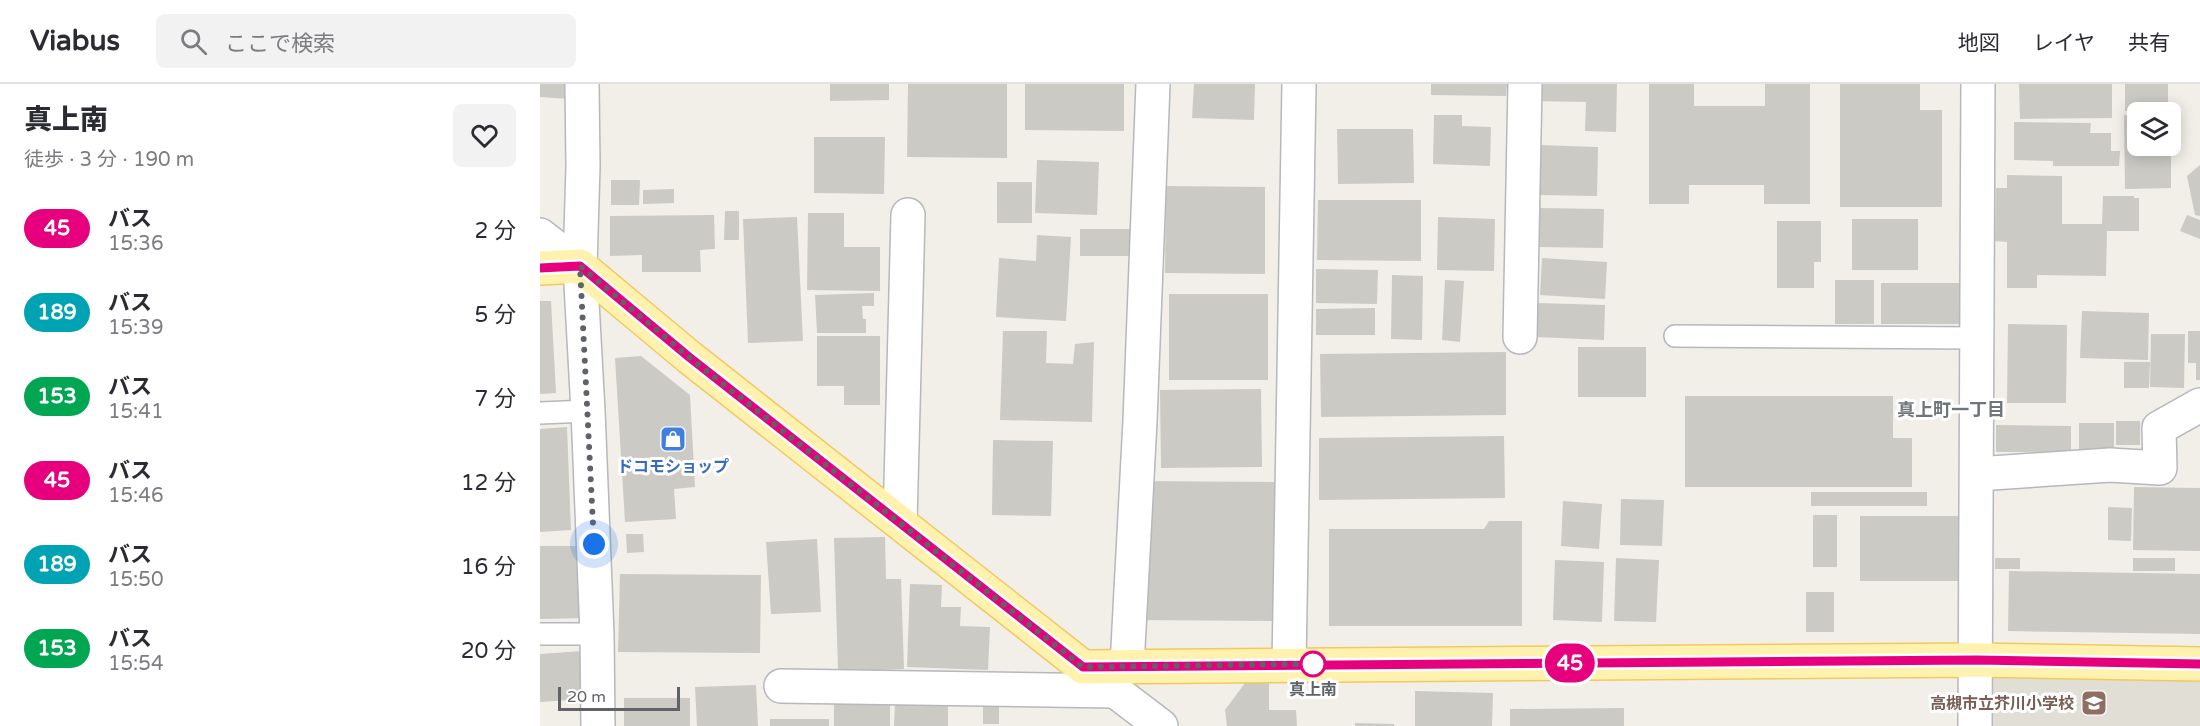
<!DOCTYPE html>
<html lang="ja">
<meta charset="utf-8">
<style>
body{margin:0;font-family:"Varela Round","Noto Sans JP",sans-serif;background:#f2f2f3;color:#2b2b33;height:100vh;display:flex;flex-direction:column;font-size:22px;white-space:nowrap}
*{box-sizing:border-box;margin:0}
p{font-size:20px;color:#7c7c81}
.icon{flex:none;width:33px;height:33px;fill:none;stroke:currentColor;stroke-width:2;stroke-linecap:round;stroke-linejoin:round}
.map{position:relative;flex:1;overflow:hidden}
.side{display:flex;flex-direction:column;background:#fff;width:540px}
.side>*{flex:none}
.badge{padding:0 12px;border-radius:20px;font-size:21px;line-height:39px}
.buttons{position:absolute;left:1587px;top:18px;display:grid;gap:12px}
.buttons a{display:grid;place-items:center;width:54px;height:54px;border-radius:9px;background:#fff;box-shadow:0 3px 15px #0003;font-size:30px}
.scale{position:absolute;left:18px;bottom:15px;width:122px;box-sizing:border-box;padding-left:6px;border:3px solid #5f6368;border-top:0;font-size:16px;line-height:21px;white-space:nowrap;color:#5f6368;-webkit-text-stroke:4px #fff;paint-order:stroke}
.you{position:absolute;width:30px;height:30px;margin:-15px;border:4px solid #fff;border-radius:50%;background:#1a73e8;box-shadow:0 0 0 9px #1a73e833}
.map>.badge{position:absolute;translate:-50% -50%;box-shadow:0 0 0 3px #fff}
.round{display:grid;place-items:center;flex:none;width:63px;height:63px;border-radius:9px;background:#f2f2f3}
.head{display:flex;align-items:center;justify-content:space-between;height:102px;padding:0 24px}
h1{font-size:28px;font-weight:800;line-height:45px}
ul{padding:0;list-style:none}
li{display:flex;align-items:center;gap:18px;height:84px;padding:0 24px}
li div{flex:1}
li b{display:block;font-size:22px}
li em{font-style:normal}
li .badge{min-width:66px;font-weight:700;text-align:center}
header{display:flex;align-items:center;gap:36px;box-sizing:border-box;height:84px;padding:0 30px;background:#fff;border-bottom:2px solid #e1e1e2}
header strong{font-size:28px}
nav{display:flex;gap:33px;margin-inline-start:auto;font-size:21px}
.search{width:420px;height:54px;background:#f2f2f3;display:flex;align-items:center;gap:15px;box-sizing:border-box;padding:0 21px;border-radius:9px;color:#7c7c81;font-size:22px}
main{display:flex;flex:1;min-height:0}
.map>svg:first-child{display:block}
</style>
<header>
<strong>Viabus</strong>
<div class="search"><svg class="icon" aria-label="search" viewBox="0 0 24 24"><circle cx="10" cy="10" r="6"/><path d="M15 15l6 6"/></svg>ここで検索</div>
<nav><a>地図</a><a>レイヤ</a><a>共有</a></nav>
</header>
<main>
<section class="side">
<div class="head"><div><h1>真上南</h1><p>徒歩 · 3 分 · 190 m</p></div><a class="round"><svg class="icon" aria-label="heart" viewBox="0 0 24 24"><path d="M12 20l-8-8c-3-5 5-10 8-4 3-6 11-1 8 4z"/></svg></a></div>
<ul>
<li><span class="badge" style="background:#e6007e;color:#fff">45</span><div><b>バス</b><p>15:36</p></div><em>2 分</em></li>
<li><span class="badge" style="background:#00a3b4;color:#fff">189</span><div><b>バス</b><p>15:39</p></div><em>5 分</em></li>
<li><span class="badge" style="background:#00a651;color:#fff">153</span><div><b>バス</b><p>15:41</p></div><em>7 分</em></li>
<li><span class="badge" style="background:#e6007e;color:#fff">45</span><div><b>バス</b><p>15:46</p></div><em>12 分</em></li>
<li><span class="badge" style="background:#00a3b4;color:#fff">189</span><div><b>バス</b><p>15:50</p></div><em>16 分</em></li>
<li><span class="badge" style="background:#00a651;color:#fff">153</span><div><b>バス</b><p>15:54</p></div><em>20 分</em></li>
</ul>
</section>
<div class="map">
<svg width="1660" height="642" viewBox="0 0 1660 642">
<rect width="100%" height="100%" fill="#f1efe8"/>
<!-- education -->
<path fill="#e1ded6" d="M1447 586 1660 595V642H1447Z"/>
<!-- building -->
<g fill="#cccac5">
<path d="M0 0H30L29 15 0 13Z"/>
<path d="M290 0H349V16L290 17Z"/>
<path d="M368 0H467V74L367 73Z"/>
<path d="M485 0H584V47L485 46Z"/>
<path d="M654 0H715L714 36 652 34Z"/>
<path d="M891 0H967L966 12 891 11Z"/>
<path d="M992 0H1077L1076 48 1045 47 1046 18 991 17Z"/>
<path d="M1109 0H1154V22H1225V0H1270V120H1224V101H1149V120H1109Z"/>
<path d="M1300 0H1380V26H1402V123H1300Z"/>
<path d="M1479 0H1572V34L1480 35Z"/>
<path d="M1585 0H1628V26L1585 27Z"/>
<path d="M894 31H922V42L951 43 950 82 893 80Z"/>
<path d="M1584 31H1598V62H1631V104L1585 105Z"/>
<path d="M1474 38 1551 39 1550 49H1571V67H1580L1579 82H1513V77L1474 76Z"/>
<path d="M797 45H873L874 99 798 100Z"/>
<path d="M274 53H345L344 110 274 109Z"/>
<path d="M998 61 1058 63 1057 112 997 111Z"/>
<path d="M497 76 559 78 557 131 495 129Z"/>
<path d="M1660 81V132L1655 131 1647 92Z"/>
<path d="M1467 91 1522 92V140H1562L1563 112H1594V114H1599V147H1567L1566 192 1497 191V204H1467V158L1455 157 1456 104H1467Z"/>
<path d="M71 96H100L99 121H71Z"/>
<rect x="457" y="98" width="35" height="41"/>
<path d="M626 102 725 103V190L625 189Z"/>
<path d="M134 105V119L103 120V106Z"/>
<path d="M778 116H881V177L777 176Z"/>
<path d="M998 124 1064 125 1063 164 998 163Z"/>
<path d="M185 127H199V156H184Z"/>
<path d="M268 129H304V163H340V207L267 206Z"/>
<path d="M174 131 175 165 160 166 161 188H102V171L70 172V132Z"/>
<path d="M1647 131 1660 136V155L1640 147Z"/>
<path d="M257 133 263 257 208 259 203 135Z"/>
<path d="M898 133 955 135 954 187 897 186Z"/>
<rect x="1312" y="135" width="66" height="51"/>
<path d="M1237 137H1281V178H1274V204H1237Z"/>
<rect x="540" y="145" width="58" height="27"/>
<path d="M497 151 531 153 526 237 456 233 459 174 496 177Z"/>
<path d="M1002 174 1067 178 1065 215 1000 211Z"/>
<path d="M776 185 838 186 837 220 776 219Z"/>
<path d="M852 191 883 192 882 256 851 255Z"/>
<path d="M905 196 924 197 920 258 902 256Z"/>
<rect x="1295" y="196" width="39" height="44"/>
<rect x="1341" y="199" width="83" height="41"/>
<path d="M334 209V222H322L323 235H326V249H277L275 211Z"/>
<rect x="629" y="210" width="99" height="86"/>
<path d="M0 217H11L16 309 0 310Z"/>
<path d="M998 219 1065 221 1064 256 997 253Z"/>
<path d="M835 224V251H776V225Z"/>
<path d="M1542 227 1609 229 1608 276 1540 274Z"/>
<path d="M1468 240 1527 241 1526 319H1467Z"/>
<path d="M463 247H507L506 279 533 280 535 260 554 258 552 338 460 336Z"/>
<path d="M1648 247H1660V296H1656V279H1648Z"/>
<path d="M1611 250H1645L1644 304 1610 303Z"/>
<path d="M277 252H340V321H304V302H277Z"/>
<rect x="1038" y="263" width="68" height="50"/>
<path d="M966 268V331L781 333 780 270Z"/>
<path d="M101 272 150 311 155 403 134 405 136 435 85 438 75 274Z"/>
<path d="M1584 278H1610L1609 304H1584Z"/>
<path d="M721 305 722 383 621 384 620 306Z"/>
<path d="M1145 312H1353V354H1372V403H1145Z"/>
<rect x="1576" y="337" width="24" height="24"/>
<rect x="1539" y="339" width="35" height="31"/>
<path d="M1456 341 1531 342V368H1456Z"/>
<path d="M27 343 31 446 0 448V345Z"/>
<path d="M964 352 965 414 779 416V354Z"/>
<path d="M453 356 513 357 511 432 452 431Z"/>
<path d="M597 397 742 398 740 537 596 536Z"/>
<path d="M1594 403 1660 404V467L1593 466Z"/>
<rect x="1271" y="408" width="116" height="14"/>
<path d="M1081 415 1124 416 1122 462 1080 461Z"/>
<path d="M1023 417 1062 420 1059 465 1021 462Z"/>
<path d="M1568 423 1592 424 1591 457 1568 456Z"/>
<rect x="1273" y="431" width="24" height="52"/>
<rect x="1320" y="432" width="98" height="65"/>
<path d="M949 437H982V542H789V445H944Z"/>
<path d="M86 450H103L104 468 87 469Z"/>
<path d="M345 453 346 495H361L364 585 298 587 294 454Z"/>
<path d="M277 455 281 528 231 530 226 458Z"/>
<path d="M0 462H43L44 534 0 535Z"/>
<path d="M1076 474 1119 476 1116 538 1074 537Z"/>
<rect x="1455" y="474" width="25" height="11"/>
<rect x="1593" y="474" width="42" height="13"/>
<path d="M1015 476 1064 478 1062 538 1013 536Z"/>
<path d="M1469 487 1660 490V550L1468 547Z"/>
<path d="M80 490 221 491 220 569 78 568Z"/>
<path d="M370 500 402 501 401 523H421L420 542 450 543 448 586 367 583Z"/>
<rect x="1266" y="508" width="28" height="40"/>
<path d="M42 567 46 615 0 618V570Z"/>
<path d="M705 599H729V626H756L757 642H687L685 626Z"/>
<path d="M216 601 218 642H157L155 603Z"/>
<path d="M875 607 953 609 952 642H875Z"/>
<rect x="84" y="614" width="66" height="28"/>
<rect x="294" y="617" width="56" height="25"/>
<rect x="443" y="618" width="16" height="22"/>
<path d="M355 621H408V642H354Z"/>
<path d="M1084 624V642H970V625Z"/>
<rect x="230" y="635" width="59" height="7"/>
<path d="M815 639 854 640V642H815Z"/>
</g>
<g fill="none" stroke-linecap="round" stroke-linejoin="round">
<!-- lane casing -->
<g stroke="#b5b8bc" stroke-width="24">
<g id="lane">
<path d="M1135 252 1438 254"/>
<path d="M0 329 48 327"/>
<path d="M0 550H57"/>
</g>
</g>
<!-- street casing -->
<g stroke="#b5b8bc" stroke-width="36">
<g id="street">
<path d="M42 0 43 82 40 182 48 327 57 550 58 642"/>
<path d="M980 253 985 0"/>
<path d="M1437 390 1570 381 1620 384 1619 344 1660 321"/>
<path d="M360 438 368 131"/>
<path d="M749 581 759 0"/>
<path d="M587 582 600 337 613 0"/>
<path d="M558 594 621 642"/>
<path d="M241 602 575 607"/>
<path d="M1435 642 1438 0"/>
</g>
</g>
<!-- secondary casing -->
<g stroke="#b6babf" stroke-width="36">
<path id="secondary" d="M0 151 40 182"/>
</g>
<!-- primary casing -->
<g stroke="#f2c960" stroke-width="36">
<path id="primary" d="M0 184 40 182 149 273 543 583 1437 576 1660 580"/>
</g>
<!-- lane -->
<use href="#lane" stroke="#fff" stroke-width="21"/>
<!-- street -->
<use href="#street" stroke="#fff" stroke-width="33"/>
<!-- secondary -->
<use href="#secondary" stroke="#fff" stroke-width="33"/>
<!-- primary -->
<use href="#primary" stroke="#fff2af" stroke-width="33"/>
</g>
<g fill="none" stroke-linecap="round" stroke-linejoin="round">
<!-- line casing -->
<g stroke="#fff" stroke-width="14">
<path id="line" d="M0 184 40 182 149 273 543 583 1437 576 1660 580"/>
</g>
<!-- line -->
<use href="#line" stroke="#e6007e" stroke-width="9"/>
<!-- walk -->
<path stroke="#5f6368" stroke-width="6" stroke-dasharray="0 10.8" d="M54 460 40 182 149 273 543 583 773 580"/>
</g>
<!-- icons -->
<defs>
<g id="shop-square" transform="scale(1.35)"><rect x="-9" y="-9" width="18" height="18" rx="4" fill="#3f7fe0" stroke="#fff"/><path d="M-5-2.5h2.3a2.7 3.5 0 0 1 5.4 0H5L5.5 6h-11ZM-1.5-2.5h3a1.5 2.3 0 0 0-3 0Z" fill="#fff"/></g>
<g id="school-square" transform="scale(1.35)"><rect x="-9" y="-9" width="18" height="18" rx="4" fill="#8d6e63" stroke="#fff"/><path d="M0-5L7-2L0 1L-7-2ZM-4 1L0 2.5L4 1V4Q0 6-4 4Z" fill="#fff"/></g>
</defs>
<g fill-rule="evenodd">
<use href="#shop-square" x="133" y="355"/>
<use href="#school-square" x="1554" y="619"/>
</g>
<!-- markers -->
<circle fill="#fff" stroke="#e6007e" stroke-width="3" cx="773" cy="580" r="12"/>
<g text-anchor="middle" stroke-width="6" stroke-linejoin="round" paint-order="stroke">
<!-- shop labels -->
<g font-size="16" font-weight="bold" fill="#366cbe" stroke="#fff">
<text x="133" y="388">ドコモショップ</text>
</g>
<!-- stop labels -->
<g font-size="16" font-weight="bold" fill="#5f6368" stroke="#fff">
<text x="773" y="611">真上南</text>
</g>
<!-- education labels -->
<g font-size="16" font-weight="bold" fill="#785e54" stroke="#fff" text-anchor="end">
<text x="1534" y="625">高槻市立芥川小学校</text>
</g>
<!-- neighbourhood labels -->
<g font-size="18" font-weight="bold" fill="#70757a" stroke="#fff">
<text x="1411" y="332">真上町一丁目</text>
</g>
</g>
</svg>
<div class="buttons">
<a><svg class="icon" aria-label="layers" viewBox="0 0 24 24"><path d="M12 4l9 5-9 5-9-5zM3 14l9 5 9-5"/></svg></a>
</div>
<div class="scale">20 m</div>
<div class="you" style="left:54px;top:460px"></div>
<b class="badge" style="left:1030px;top:579px;background:#e6007e;color:#fff">45</b>
</div>
</main>
